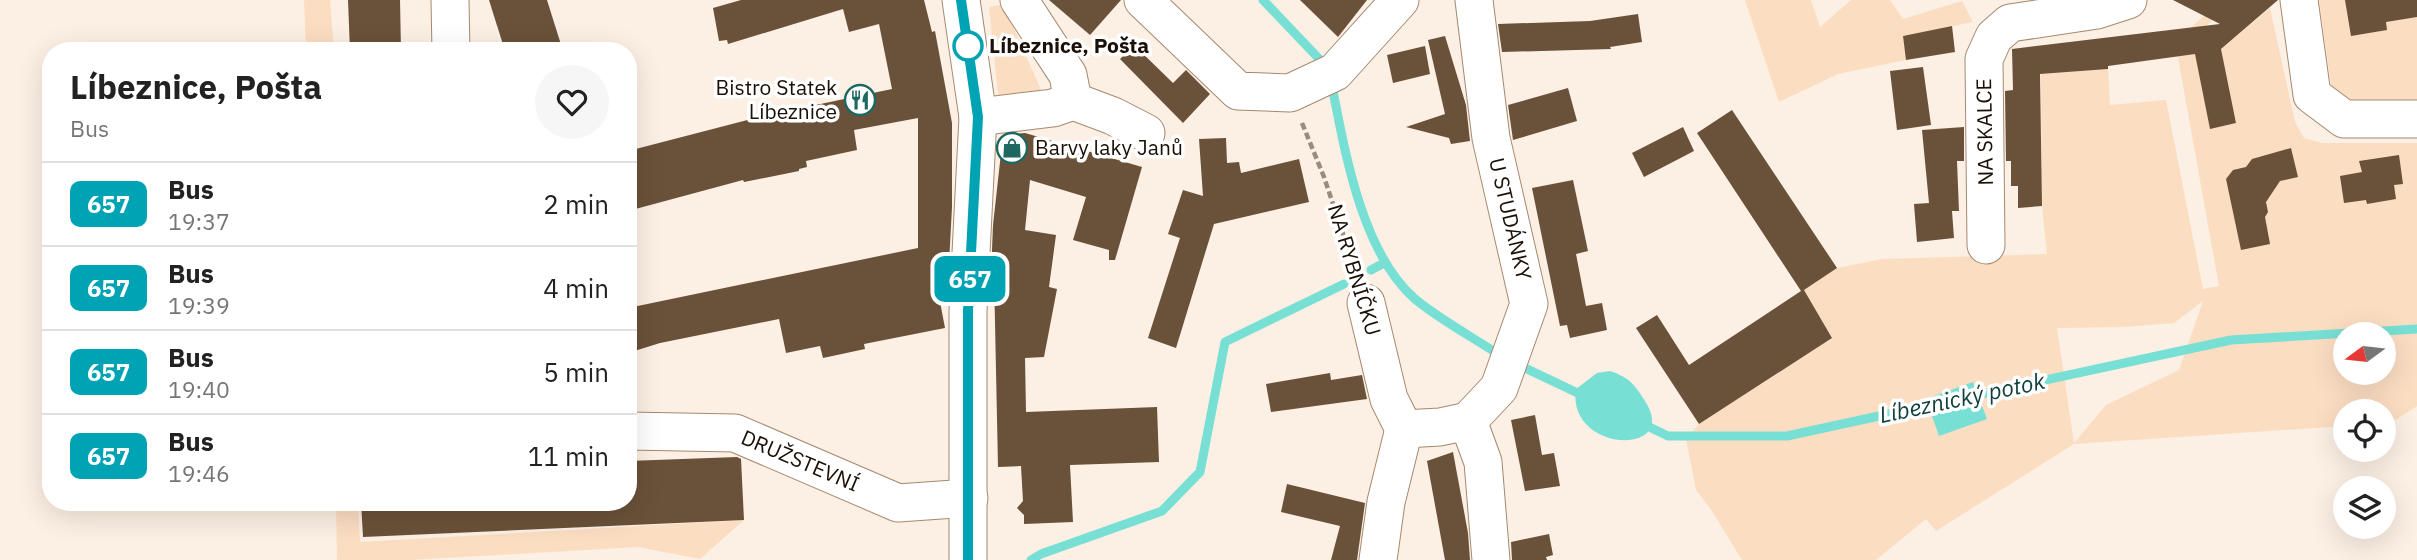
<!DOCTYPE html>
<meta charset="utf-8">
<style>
body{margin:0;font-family:"IBM Plex Sans",sans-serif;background:#f6f6f6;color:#222;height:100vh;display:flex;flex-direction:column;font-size:26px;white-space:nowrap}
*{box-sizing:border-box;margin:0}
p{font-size:23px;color:#767676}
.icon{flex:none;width:38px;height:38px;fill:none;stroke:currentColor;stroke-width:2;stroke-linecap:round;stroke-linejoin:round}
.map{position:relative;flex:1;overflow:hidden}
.drawer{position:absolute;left:42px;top:42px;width:595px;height:469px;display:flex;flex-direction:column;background:#fff;border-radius:28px;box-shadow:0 7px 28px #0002}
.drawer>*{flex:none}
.badge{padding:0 14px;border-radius:10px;font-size:24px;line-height:46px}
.needle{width:46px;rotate:255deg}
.fabs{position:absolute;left:2333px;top:322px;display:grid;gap:14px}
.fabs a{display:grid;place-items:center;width:63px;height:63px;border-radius:50%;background:#fff;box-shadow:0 7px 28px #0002;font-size:35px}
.map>.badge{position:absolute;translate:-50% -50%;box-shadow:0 0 0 4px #fff}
.round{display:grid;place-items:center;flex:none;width:74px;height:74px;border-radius:37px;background:#f6f6f6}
.summary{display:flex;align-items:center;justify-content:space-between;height:119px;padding:0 28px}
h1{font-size:33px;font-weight:700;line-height:52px}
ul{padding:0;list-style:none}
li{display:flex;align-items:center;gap:21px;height:84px;padding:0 28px;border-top:2px solid #e0e0e0}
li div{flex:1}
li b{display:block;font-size:26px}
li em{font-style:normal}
li .badge{min-width:77px;font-weight:700;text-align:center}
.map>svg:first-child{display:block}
</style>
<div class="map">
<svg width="2417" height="560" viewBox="0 0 2417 560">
<rect width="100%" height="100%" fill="#fcefe4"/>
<!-- green -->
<g fill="#fbddc2" fill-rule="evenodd">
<path d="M304 0H330L334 51H306Z"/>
<path d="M1745 0H1811L1820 27 1851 0H1890L1903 19 1962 1 1973 22 1903 36 1906 60 1838 74 1779 102Z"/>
<path d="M2223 0H2236L2192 38 2210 128 2236 123 2221 49 2270 8 2295 122 2304 138 2322 143H2417V406L2397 419 2384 423V411H2345V426L2074 444 1936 531 1926 519 1876 560H1742L1710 508 1696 490 1686 439 1699 424 1832 338 1804 290 1837 268 1882 259 2047 254 2042 206 2041 74 2108 69 2110 105 2166 100 2203 289 2219 286 2175 41ZM2203 301 2179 370 2106 405 2074 443 2057 328 2123 327 2174 323ZM2345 334H2384V373H2345Z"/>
<path d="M2319 0H2417V101H2349L2332 91Z"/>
<path d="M1003 4 1042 92 999 103 989 7Z"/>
<path d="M336 502H358L360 542 744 520 700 559 638 547 410 560H337Z"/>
</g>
<!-- water -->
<g fill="#78dfd4">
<path d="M1610 371C1630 378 1634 384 1645 401 1681 457 1566 453 1576 389L1597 373Z"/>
<path d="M1973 382 1987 419 1939 436 1926 399Z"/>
</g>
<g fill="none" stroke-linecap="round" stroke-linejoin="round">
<!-- stream -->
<g stroke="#78dfd4" stroke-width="9">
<path d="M1263 0 1324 64"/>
<path d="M1332 86C1345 152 1362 253 1415 299 1439 319 1474 338 1501 356"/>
<path d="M1371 270 1384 263"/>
<path d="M1521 366 1584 396"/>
<path d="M1967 397 2231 340 2417 329"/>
<path d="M1641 423 1668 436H1787L1939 403"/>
<path d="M1031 560 1041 554 1162 511 1200 472 1225 342 1344 284"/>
</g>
</g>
<!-- building -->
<g fill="#6a5139">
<path d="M348 0H400L401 51H350Z"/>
<path d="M489 0H547L563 51H505Z"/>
<path d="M741 0H924L932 32 935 31 952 123V207L948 283 937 286 945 328 864 344 865 349 823 358 820 346 786 353 779 319 660 343 628 353V308L918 248V118L854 130 857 150 806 161 807 167 799 169V171L744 182 743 180 628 211V151L759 117 892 89 879 24 849 32 843 9 728 44 727 40 719 41 713 8Z"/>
<path d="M1049 0H1121L1090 35Z"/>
<path d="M1300 0H1367L1338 37Z"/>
<path d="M2173 0H2278L2221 49 2236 123 2210 129 2195 54 2108 66V69L2040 74 2042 206 2018 208V186H2011V161H2006L2005 91 2013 90 2012 49 2220 24Z"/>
<path d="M2345 0H2417V17L2386 22 2387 30 2351 36Z"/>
<path d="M1638 14 1642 42 1610 47 1611 49 1502 52 1498 24 1590 21Z"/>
<path d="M1952 26 1955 52 1906 60 1903 36Z"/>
<path d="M1445 36 1466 105 1470 141 1451 144 1449 138 1406 127 1445 114 1428 40Z"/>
<path d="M1134 45 1173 83 1186 70 1210 94 1183 123 1120 59Z"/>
<path d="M1425 46 1430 74 1393 83 1387 55Z"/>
<path d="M1923 67 1931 125 1897 130 1890 71Z"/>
<path d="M1568 88 1577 121 1513 140 1508 105Z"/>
<path d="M1732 110 1837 268 1804 290 1832 338 1699 424 1636 328 1657 315 1689 365 1801 291 1697 133Z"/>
<path d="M1683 127 1694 151 1644 177 1632 153Z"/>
<path d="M1964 127V161H1957L1959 211H1952L1954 238 1917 242 1914 204 1929 203 1922 130Z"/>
<path d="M1025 133 1142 167 1115 260H1109V250L1073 240 1086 197 1030 180 1025 230 1056 235 1049 287 1057 289 1044 357 1025 358 1026 412 1157 407 1159 462 1070 465 1073 522 1024 524V515L1017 508 1023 501 1021 466 998 467 994 274 991 275 993 225 1003 135Z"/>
<path d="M1226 138 1227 163 1239 162 1241 173 1299 159 1309 202 1214 224 1176 348 1148 338 1180 238 1168 234 1183 190 1203 196 1199 139Z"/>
<path d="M2291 148 2298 177 2280 181 2266 202 2268 212 2265 217 2270 244 2241 250 2226 179 2233 170 2246 167 2252 159Z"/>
<path d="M2399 155 2403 184 2394 185 2396 199 2367 204 2366 200 2344 203 2340 176 2362 172 2359 161Z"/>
<path d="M1573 180 1588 251 1576 254 1586 306 1602 303 1607 330 1570 338 1567 325 1560 326 1532 188Z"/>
<path d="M1330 373 1331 380 1362 375 1367 399 1271 412 1266 384Z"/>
<path d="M1535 415 1542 455 1554 453 1560 486 1525 491 1511 420Z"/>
<path d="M1453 452 1468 533 1470 560H1445L1427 461Z"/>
<path d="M737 457 741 459 744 520 363 537 361 502H628V461Z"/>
<path d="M1287 484 1365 503 1357 560H1331L1340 526 1281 512Z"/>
<path d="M1549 534 1553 555 1546 557 1547 560H1512L1511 542Z"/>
</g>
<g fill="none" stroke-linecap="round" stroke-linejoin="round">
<!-- minor casing -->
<g stroke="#a58970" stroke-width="39">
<g id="minor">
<path d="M450 0 451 51"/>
<path d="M961 0 978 117 968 311V560"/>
<path d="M1019 0 1068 75 1073 101 1113 116 1146 133"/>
<path d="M1143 0 1238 91 1290 93 1335 72 1400 0"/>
<path d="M2299 0 2312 95 2344 119H2417"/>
<path d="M978 117 1053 108 1073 101"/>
<path d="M1986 245 1984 59 1994 37 2010 23 2097 10 2128 0"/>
<path d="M1366 303 1389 399 1404 429 1440 427 1468 421"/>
<path d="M1468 421 1499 388 1529 304 1491 138 1474 0"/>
<path d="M1468 421 1483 462 1491 560"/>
<path d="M628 431 735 433 898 503 969 498"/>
<path d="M1378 560 1386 502 1404 429"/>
</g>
</g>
<!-- path -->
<path stroke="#978c82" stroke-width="4.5" stroke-dasharray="7 3.5" stroke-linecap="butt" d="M1302 123 1324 177 1357 276"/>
<!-- minor -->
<use href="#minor" stroke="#fff" stroke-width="37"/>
</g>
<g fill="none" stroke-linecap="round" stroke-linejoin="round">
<!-- line casing -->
<g stroke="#fff" stroke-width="16">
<path id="line" d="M961 0 978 117 968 311V560"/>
</g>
<!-- line -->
<use href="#line" stroke="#00a3b4" stroke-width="10"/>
</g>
<!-- icons -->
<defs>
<g id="restaurant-ring" transform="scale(1.575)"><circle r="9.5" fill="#fff" stroke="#1d6861" stroke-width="1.5"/><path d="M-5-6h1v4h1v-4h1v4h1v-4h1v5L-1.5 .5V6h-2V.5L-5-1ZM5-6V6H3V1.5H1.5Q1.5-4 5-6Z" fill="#1d6861"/></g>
<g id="shop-ring" transform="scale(1.575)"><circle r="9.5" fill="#fff" stroke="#1d6861" stroke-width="1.5"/><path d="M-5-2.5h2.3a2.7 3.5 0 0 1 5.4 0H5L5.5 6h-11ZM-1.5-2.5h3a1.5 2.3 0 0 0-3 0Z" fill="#1d6861"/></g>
</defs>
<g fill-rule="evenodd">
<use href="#restaurant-ring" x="860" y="100"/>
<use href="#shop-ring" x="1012" y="148"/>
</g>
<!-- markers -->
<circle fill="#fff" stroke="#00a3b4" stroke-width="3.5" cx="968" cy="46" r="14"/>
<g text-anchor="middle" stroke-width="7" stroke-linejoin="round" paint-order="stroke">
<!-- stop labels -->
<g font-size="21" font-weight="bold" fill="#1a1007" stroke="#fff" text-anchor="start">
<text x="989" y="53">Líbeznice, Pošta</text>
</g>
<!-- poi labels -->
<g font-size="21" fill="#1a1007" stroke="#fff" text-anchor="end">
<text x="837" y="95">Bistro Statek<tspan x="837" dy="24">Líbeznice</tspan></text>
<text x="1035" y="155" text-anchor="start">Barvy laky Janů</text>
</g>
<!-- street labels -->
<g font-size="21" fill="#1a1007" stroke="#fff">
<text transform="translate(1985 132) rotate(-91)" y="7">NA SKALCE</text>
<text transform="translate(1510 219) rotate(77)" y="7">U STUDÁNKY</text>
<text transform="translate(1354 270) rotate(73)" y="7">NA RYBNÍČKU</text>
<text transform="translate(800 461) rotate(23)" y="7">DRUŽSTEVNÍ</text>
</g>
<!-- water labels -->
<g font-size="23" font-style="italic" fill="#0f403b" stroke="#fff">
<text transform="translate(1962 398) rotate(-12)" y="8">Líbeznický potok</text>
</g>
</g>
</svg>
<div class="fabs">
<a><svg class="needle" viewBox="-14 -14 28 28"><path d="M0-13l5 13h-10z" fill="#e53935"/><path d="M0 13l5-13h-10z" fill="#767676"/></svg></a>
<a><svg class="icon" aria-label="locate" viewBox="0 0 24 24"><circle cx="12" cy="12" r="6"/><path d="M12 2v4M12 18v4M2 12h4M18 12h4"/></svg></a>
<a><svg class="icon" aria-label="layers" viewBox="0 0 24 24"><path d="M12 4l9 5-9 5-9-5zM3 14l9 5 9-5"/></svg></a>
</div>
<b class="badge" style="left:970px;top:279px;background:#00a3b4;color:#fff">657</b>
<section class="drawer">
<div class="summary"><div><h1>Líbeznice, Pošta</h1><p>Bus</p></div><a class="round"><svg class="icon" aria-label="heart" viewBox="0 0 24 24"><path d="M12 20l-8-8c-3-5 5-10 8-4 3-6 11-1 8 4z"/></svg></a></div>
<ul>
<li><span class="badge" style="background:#00a3b4;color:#fff">657</span><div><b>Bus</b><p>19:37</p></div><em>2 min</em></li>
<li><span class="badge" style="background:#00a3b4;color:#fff">657</span><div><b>Bus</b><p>19:39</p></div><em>4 min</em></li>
<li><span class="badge" style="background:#00a3b4;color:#fff">657</span><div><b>Bus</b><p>19:40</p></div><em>5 min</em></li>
<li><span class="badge" style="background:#00a3b4;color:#fff">657</span><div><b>Bus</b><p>19:46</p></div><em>11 min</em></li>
</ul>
</section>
</div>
